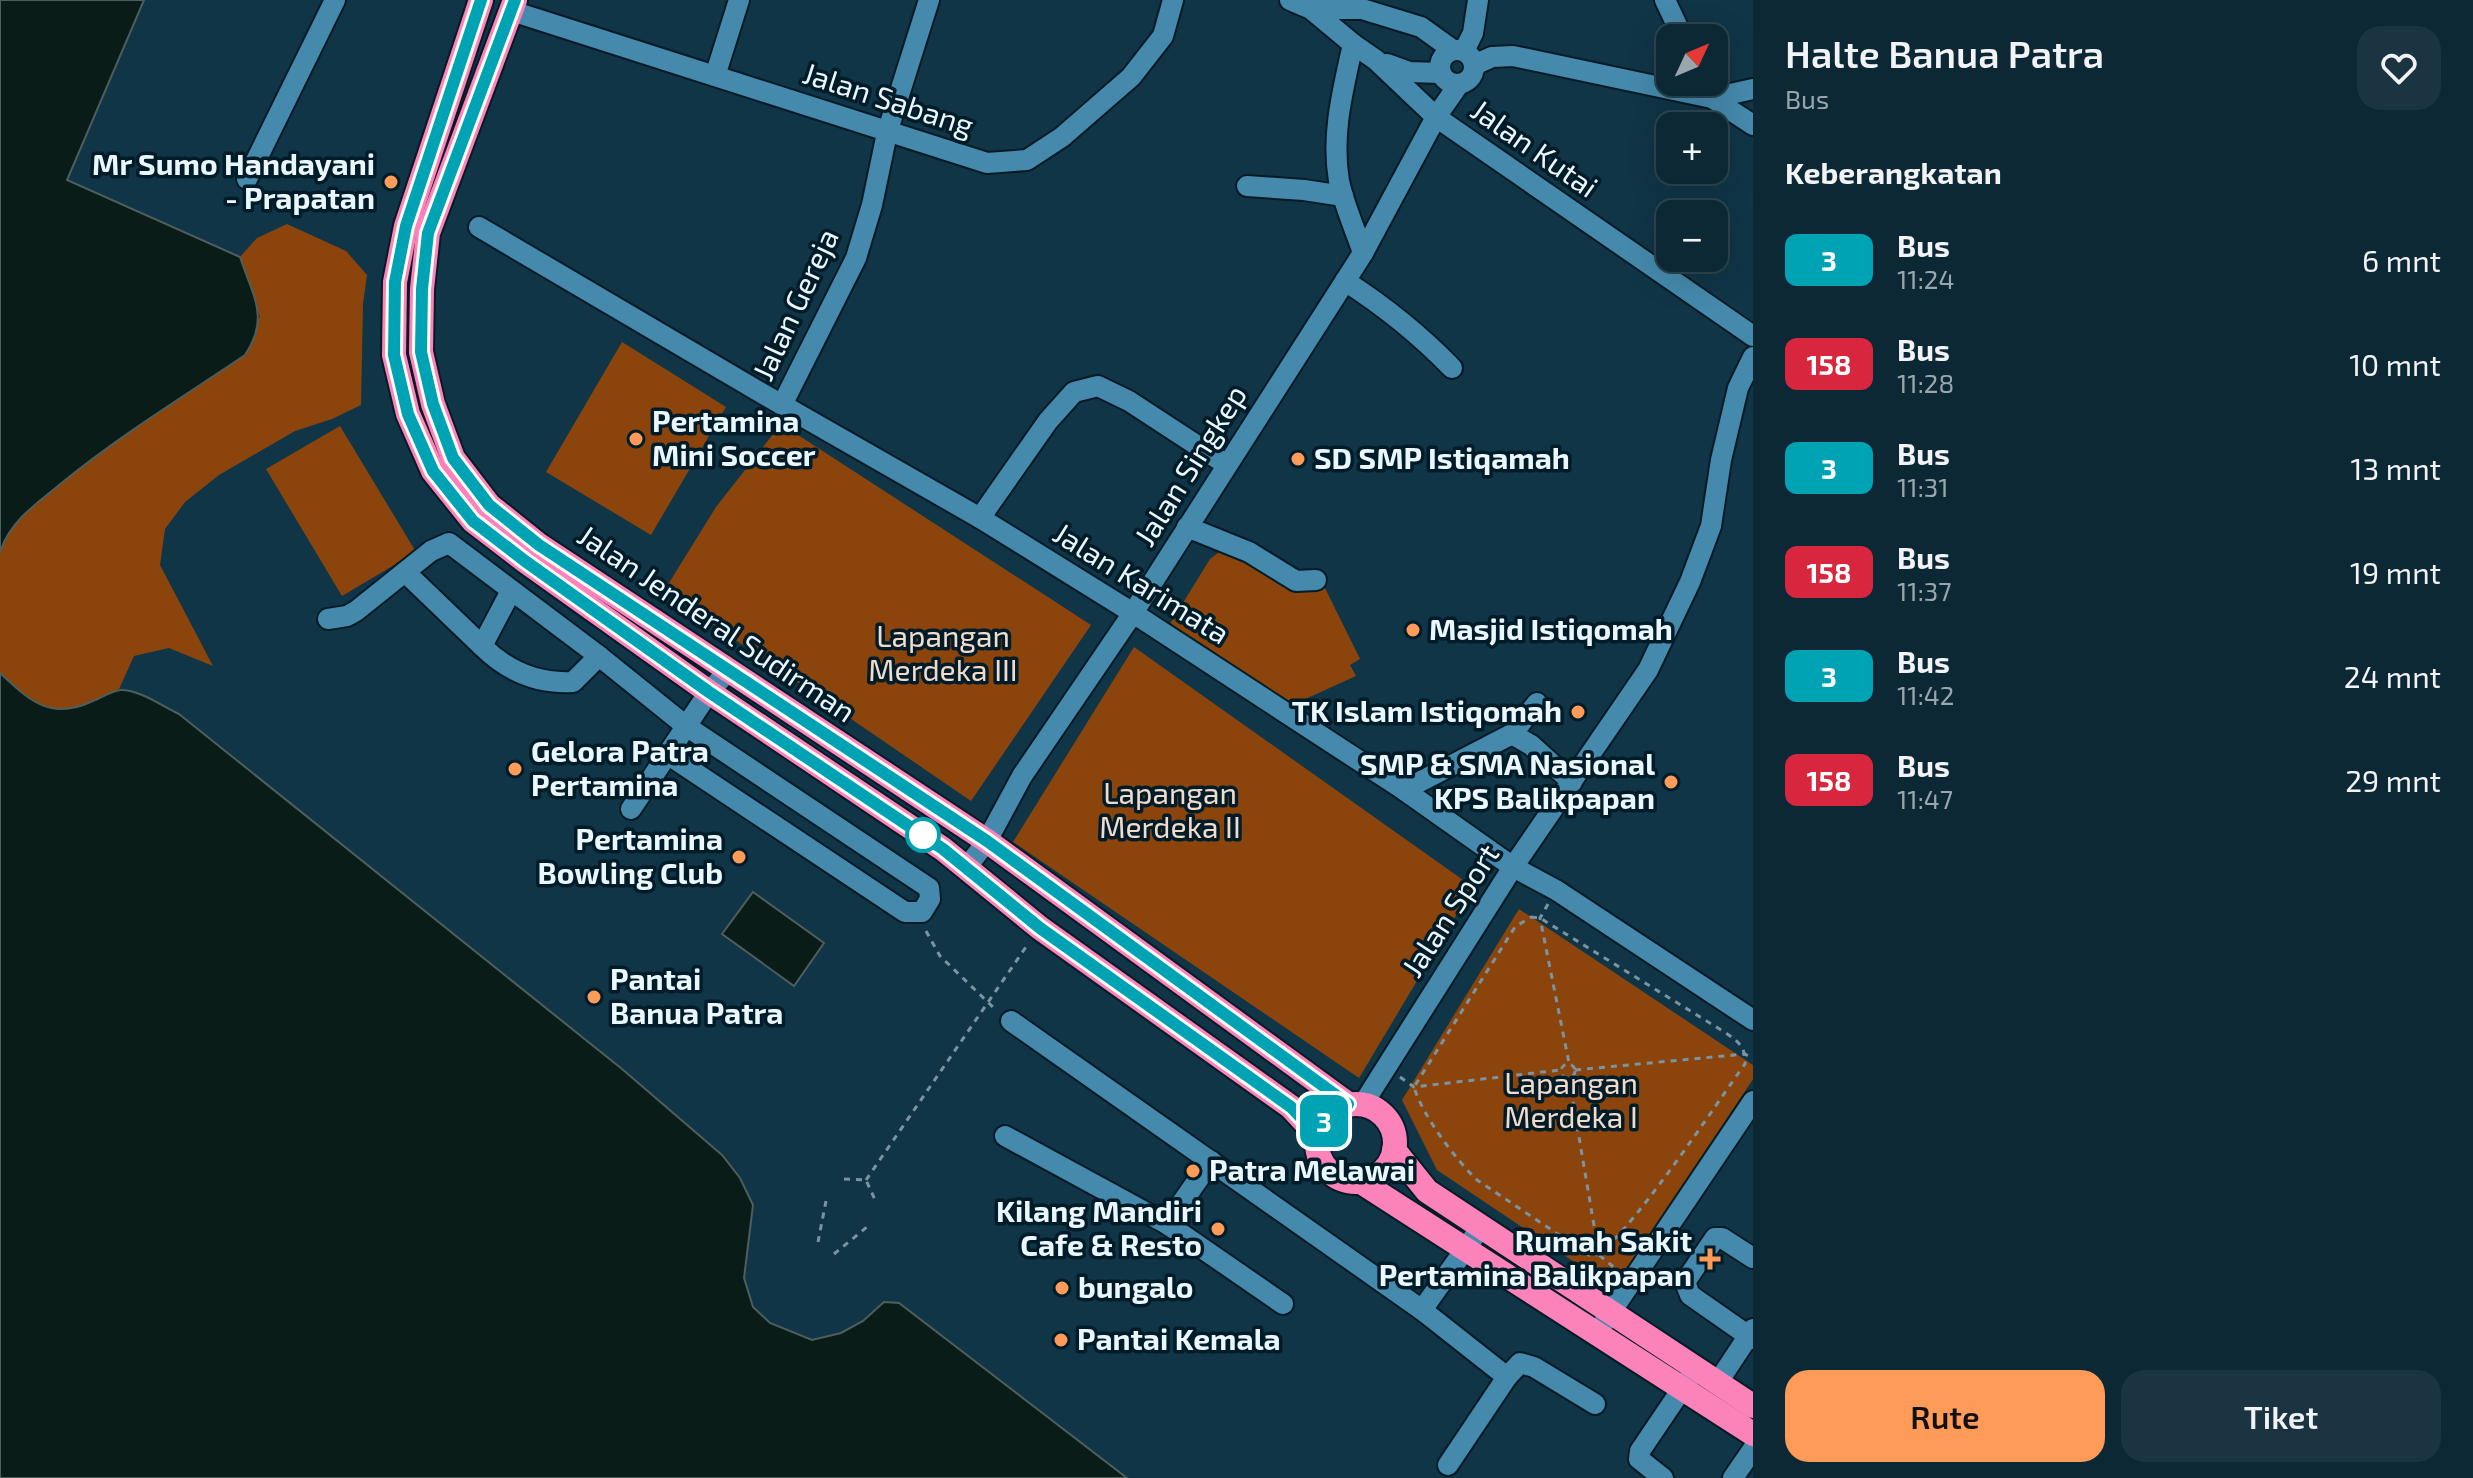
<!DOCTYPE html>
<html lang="id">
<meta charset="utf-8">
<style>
body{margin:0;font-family:"Exo 2",sans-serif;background:#1a3441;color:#f1f3f6;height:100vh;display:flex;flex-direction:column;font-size:30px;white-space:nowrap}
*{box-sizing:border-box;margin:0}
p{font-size:26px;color:#9aa6ad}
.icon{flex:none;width:44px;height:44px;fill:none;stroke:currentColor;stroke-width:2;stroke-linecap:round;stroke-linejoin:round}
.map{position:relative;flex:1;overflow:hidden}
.panel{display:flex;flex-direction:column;background:#0c2835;width:720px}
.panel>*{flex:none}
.badge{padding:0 16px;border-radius:12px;font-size:28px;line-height:52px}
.needle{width:52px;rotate:46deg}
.fabs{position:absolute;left:1656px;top:24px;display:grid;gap:16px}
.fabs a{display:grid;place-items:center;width:72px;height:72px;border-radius:16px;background:#0c2835;box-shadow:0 8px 32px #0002,0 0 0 2px #2c4450;font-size:40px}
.map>.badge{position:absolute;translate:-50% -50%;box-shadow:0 0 0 4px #fff}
h2{padding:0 32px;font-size:30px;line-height:72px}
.round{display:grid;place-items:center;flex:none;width:84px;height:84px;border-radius:24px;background:#1a3441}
.overview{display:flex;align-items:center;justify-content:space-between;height:136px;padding:0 32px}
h1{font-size:38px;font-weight:600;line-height:60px}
.action{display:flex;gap:16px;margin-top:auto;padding:16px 32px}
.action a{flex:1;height:92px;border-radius:24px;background:#fe9b59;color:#111;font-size:32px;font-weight:600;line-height:92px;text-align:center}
.action a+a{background:#1a3441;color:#f1f3f6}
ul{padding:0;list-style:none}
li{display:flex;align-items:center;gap:24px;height:104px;padding:0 32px}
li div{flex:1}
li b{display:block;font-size:30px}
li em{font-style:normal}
li .badge{min-width:88px;font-weight:700;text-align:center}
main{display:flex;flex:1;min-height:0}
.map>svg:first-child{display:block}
</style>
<main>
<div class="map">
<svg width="1753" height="1478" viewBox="0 0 1753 1478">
<rect width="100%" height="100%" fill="#103547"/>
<!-- green -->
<g fill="#8b450c">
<path d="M287 224 346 251 367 275 363 304 361 405 332 419 295 431 219 475 185 502 165 529 160 565 213 666 169 648 134 656 119 689C60 717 49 718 0 673V552L5 537 27 510 114 441 183 396 260 317 240 257 257 238Z"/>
<path d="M622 342 726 407 651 535 546 472Z"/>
<path d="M781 424 1091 625 971 801 664 591 716 507Z"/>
<path d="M340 426 416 552 342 596 266 469Z"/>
<path d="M1231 543 1309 591 1323 584 1360 659 1350 665 1356 676 1292 705 1170 624 1210 559Z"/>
<path d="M1134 647 1473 887 1359 1078 1013 842Z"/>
<path d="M1519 909 1753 1065V1079L1616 1290 1437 1170 1402 1100Z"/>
</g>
<!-- water -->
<g fill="#0a1c17" stroke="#4d5e5c" stroke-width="2">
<path d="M0 0H144L67 180 240 257C253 297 270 317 245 355 183 397 122 434 64 481 39 502 11 519 0 552Z"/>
<path d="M0 673C30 701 50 721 93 701 101 698 113 690 121 690 140 690 162 706 179 714L622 1069 722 1155 740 1178 753 1205 744 1278 753 1307 770 1323 812 1340 841 1333 863 1321 884 1302 899 1303 1127 1478H0Z"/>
<path d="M753 892 824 943 794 986 722 934Z"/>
</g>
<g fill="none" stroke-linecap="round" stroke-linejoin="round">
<!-- minor casing -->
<g stroke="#061b26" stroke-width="24">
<g id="minor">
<path d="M1290 0 1311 9 1353 44 1376 60 1436 117 1753 336"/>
<path d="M1665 0 1683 38"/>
<path d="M1311 9H1362L1421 27 1453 50"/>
<path d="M521 14 987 163 1027 160 1062 137 1131 77 1163 36 1173 0"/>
<path d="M1353 44C1343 90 1331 134 1339 181 1344 205 1355 229 1363 253"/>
<circle cx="1457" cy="67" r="17"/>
<path d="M1464 51 1473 33 1478 0"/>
<path d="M1387 64 1409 72 1441 73"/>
<path d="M1474 65 1492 57 1513 56 1712 98 1753 125"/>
<path d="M715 76 739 0"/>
<path d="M1712 98 1753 89"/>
<path d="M247 179 335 0"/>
<path d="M1247 186 1304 190 1343 196"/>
<path d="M479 227 758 391 980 518 1133 613 1404 790 1513 867 1556 890 1753 1020"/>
<path d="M1345 281C1384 306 1419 334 1452 368"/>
<path d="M782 405 856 258 872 205 887 133 929 0"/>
<path d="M980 518 1048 421 1074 392 1098 386 1129 401 1227 465"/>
<path d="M1187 527 1249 552 1296 581 1316 580"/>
<path d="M405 572 482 646"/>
<path d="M511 591 482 646C507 671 538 684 573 682L599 656"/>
<path d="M328 619 347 616 356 611 431 551 449 543 599 656 686 726 929 888 930 899 922 912H905L667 754"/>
<path d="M1512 734 1537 703"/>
<path d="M1404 790 1512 734 1531 745 1572 782"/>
<path d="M631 809 709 692 728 671"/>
<path d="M967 867 987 841 1022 776 1133 613 1363 253 1436 117 1459 84"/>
<path d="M1011 1021 1422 1310 1481 1227"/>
<path d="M1363 1104 1513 867 1648 670 1690 582 1711 526 1721 460 1738 388 1753 357"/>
<path d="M1005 1136 1167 1224"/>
<path d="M1211 1161 1167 1224 1283 1304"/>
<path d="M1753 1258 1722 1238H1715L1685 1282 1690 1295 1753 1339"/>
<path d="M1422 1310 1507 1377"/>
<path d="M1603 1324 1753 1101"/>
<path d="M1718 1382 1753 1329"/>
<path d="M1448 1465 1507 1377 1520 1363 1534 1367 1595 1404"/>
<path d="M1663 1478 1639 1459 1640 1451 1690 1377"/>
<path d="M1733 1478 1753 1449"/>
</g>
</g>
<!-- highway casing -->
<g stroke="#061b26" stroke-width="28">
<g id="highway">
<path d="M481 0 406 226 395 282 394 355 408 414 433 471 473 521 525 561 709 692 943 849 1040 928 1291 1107 1317 1135"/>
<path d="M515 0 428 233 422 289 421 352 433 404 453 458 489 505 539 545 987 841 1348 1104"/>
<circle cx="1356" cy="1143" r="39"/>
<path d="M1394 1150 1427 1191 1753 1406"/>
<path d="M1361 1182 1753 1434"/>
</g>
</g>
<!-- path -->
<g stroke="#7b94a1" stroke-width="3" stroke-dasharray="6 6" stroke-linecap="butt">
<path d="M1548 904 1540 918 1569 1063"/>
<path d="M1531 917 1540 918 1726 1033C1739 1042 1746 1048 1745 1064 1720 1098 1623 1246 1592 1257L1477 1180C1456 1160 1422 1115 1414 1087L1515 927Z"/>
<path d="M926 931 940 956 997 1011"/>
<circle cx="1568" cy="1071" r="7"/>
<path d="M1575 1070 1745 1054 1753 1059"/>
<path d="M1400 1077 1414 1087 1560 1070"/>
<path d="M1569 1078 1599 1255 1616 1269"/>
<path d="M844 1179 866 1180 876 1202"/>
<path d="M866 1180 1028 944"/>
<path d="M818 1242 826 1201"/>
<path d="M834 1254 867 1227"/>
</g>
<!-- minor -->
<use href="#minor" stroke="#4589ac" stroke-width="20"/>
<!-- highway -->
<use href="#highway" stroke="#fc83ba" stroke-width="24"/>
</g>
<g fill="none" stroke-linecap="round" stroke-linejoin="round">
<!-- line casing -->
<g stroke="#fff" stroke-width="18">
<path id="line" d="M481 0 406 226 395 282 394 355 408 414 433 471 473 521 525 561 709 692 943 849 1040 928 1291 1107 1317 1135 1328 1115 1348 1104 987 841 539 545 489 505 453 458 433 404 421 352 422 289 428 233 515 0"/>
</g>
<!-- line -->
<use href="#line" stroke="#00a3b4" stroke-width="12"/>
</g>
<!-- markers -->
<g fill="#fe9b59" stroke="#001c29" stroke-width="3">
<circle cx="391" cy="182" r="8"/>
<circle cx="636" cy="439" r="8"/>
<circle cx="1298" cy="459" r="8"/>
<circle cx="1413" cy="630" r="8"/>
<circle cx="1578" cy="712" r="8"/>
<circle cx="515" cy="769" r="8"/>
<circle cx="1671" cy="782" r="8"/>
<circle cx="739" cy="857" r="8"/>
<circle cx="594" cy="997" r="8"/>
<circle cx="1193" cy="1171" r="8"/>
<circle cx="1218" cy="1229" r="8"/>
<path d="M1706 1247h8v8h8v8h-8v8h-8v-8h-8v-8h8z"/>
<circle cx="1062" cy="1288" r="8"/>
<circle cx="1061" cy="1340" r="8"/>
</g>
<circle fill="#fff" stroke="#00a3b4" stroke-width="4" cx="923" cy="835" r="16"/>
<g text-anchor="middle" stroke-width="7" stroke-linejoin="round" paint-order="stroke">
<!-- street labels -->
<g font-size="30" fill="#eaf7fe" stroke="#001c29">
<text transform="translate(888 100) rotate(18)" y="10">Jalan Sabang</text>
<text transform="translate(1534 149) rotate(35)" y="10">Jalan Kutai</text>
<text transform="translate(796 305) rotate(-65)" y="10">Jalan Gereja</text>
<text transform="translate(1191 466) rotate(-58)" y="10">Jalan Singkep</text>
<text transform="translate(1141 584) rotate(32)" y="10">Jalan Karimata</text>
<text transform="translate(716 624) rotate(34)" y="10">Jalan Jenderal Sudirman</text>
<text transform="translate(1451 911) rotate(-57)" y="10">Jalan Sport</text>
</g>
<!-- poi labels -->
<g font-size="30" font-weight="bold" fill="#eaf7fe" stroke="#001c29" text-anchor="start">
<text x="375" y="175" text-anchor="end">Mr Sumo Handayani<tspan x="375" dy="34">- Prapatan</tspan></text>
<text x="652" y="432">Pertamina<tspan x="652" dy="34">Mini Soccer</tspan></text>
<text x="1314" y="469">SD SMP Istiqamah</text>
<text x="1429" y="640">Masjid Istiqomah</text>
<text x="1562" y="722" text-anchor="end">TK Islam Istiqomah</text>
<text x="531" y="762">Gelora Patra<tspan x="531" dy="34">Pertamina</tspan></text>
<text x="1655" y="775" text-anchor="end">SMP &amp; SMA Nasional<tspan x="1655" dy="34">KPS Balikpapan</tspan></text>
<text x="723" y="850" text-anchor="end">Pertamina<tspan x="723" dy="34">Bowling Club</tspan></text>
<text x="610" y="990">Pantai<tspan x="610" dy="34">Banua Patra</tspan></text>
<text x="1209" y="1181">Patra Melawai</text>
<text x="1202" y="1222" text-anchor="end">Kilang Mandiri<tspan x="1202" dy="34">Cafe &amp; Resto</tspan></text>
<text x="1692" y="1252" text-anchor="end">Rumah Sakit<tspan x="1692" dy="34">Pertamina Balikpapan</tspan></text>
<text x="1078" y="1298">bungalo</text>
<text x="1077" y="1350">Pantai Kemala</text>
</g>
<!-- park labels -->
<g font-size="30" fill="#f3dbcc" stroke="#001c29">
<text x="943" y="647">Lapangan<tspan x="943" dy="34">Merdeka III</tspan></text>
<text x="1170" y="804">Lapangan<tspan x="1170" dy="34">Merdeka II</tspan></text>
<text x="1571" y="1094">Lapangan<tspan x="1571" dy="34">Merdeka I</tspan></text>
</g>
</g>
</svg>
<div class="fabs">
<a><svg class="needle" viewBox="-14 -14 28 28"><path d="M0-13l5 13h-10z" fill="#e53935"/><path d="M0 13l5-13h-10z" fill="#9aa6ad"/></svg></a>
<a>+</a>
<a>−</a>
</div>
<b class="badge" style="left:1324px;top:1121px;background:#00a3b4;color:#fff">3</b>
</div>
<section class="panel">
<div class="overview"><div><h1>Halte Banua Patra</h1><p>Bus</p></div><a class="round"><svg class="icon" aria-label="heart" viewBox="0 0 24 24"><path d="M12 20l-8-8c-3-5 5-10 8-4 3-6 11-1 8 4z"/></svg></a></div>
<h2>Keberangkatan</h2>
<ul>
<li><span class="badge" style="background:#00a3b4;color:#fff">3</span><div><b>Bus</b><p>11:24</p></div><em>6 mnt</em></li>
<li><span class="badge" style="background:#d7263d;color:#fff">158</span><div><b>Bus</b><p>11:28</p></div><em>10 mnt</em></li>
<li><span class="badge" style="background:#00a3b4;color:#fff">3</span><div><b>Bus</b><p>11:31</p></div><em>13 mnt</em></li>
<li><span class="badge" style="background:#d7263d;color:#fff">158</span><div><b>Bus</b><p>11:37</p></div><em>19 mnt</em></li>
<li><span class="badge" style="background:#00a3b4;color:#fff">3</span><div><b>Bus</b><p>11:42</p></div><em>24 mnt</em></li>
<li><span class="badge" style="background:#d7263d;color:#fff">158</span><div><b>Bus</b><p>11:47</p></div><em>29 mnt</em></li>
</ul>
<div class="action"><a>Rute</a><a>Tiket</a></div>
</section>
</main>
